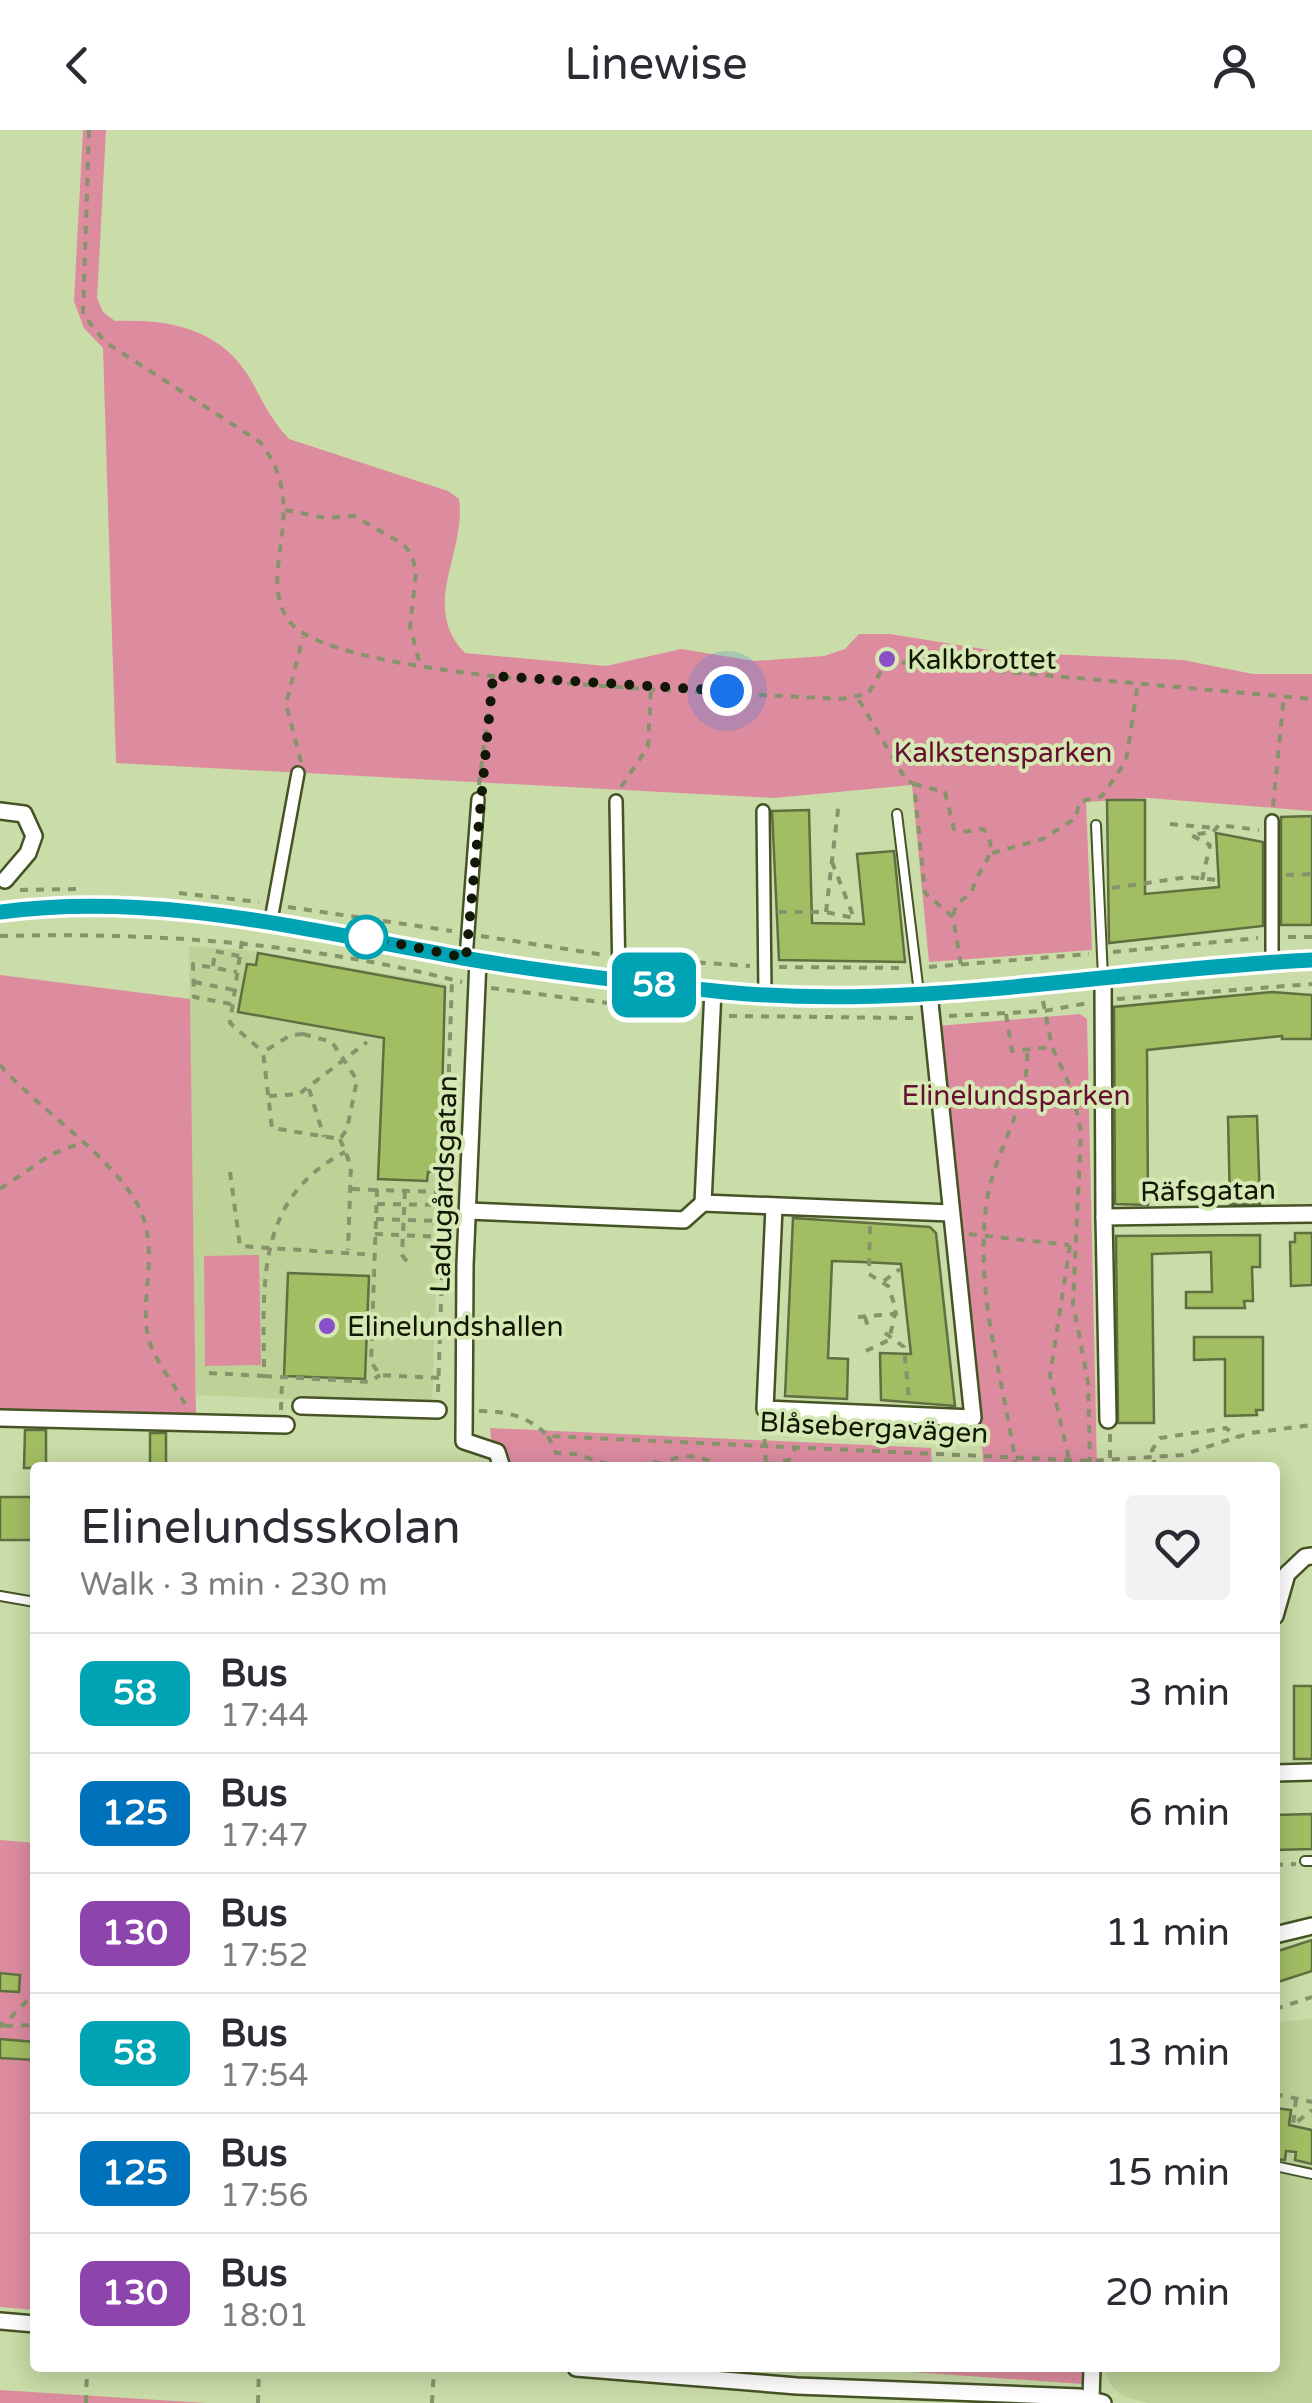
<!DOCTYPE html>
<meta charset="utf-8">
<style>
body{margin:0;font-family:"Varela Round",sans-serif;background:#f2f2f3;color:#2b2b33;height:100vh;display:flex;flex-direction:column;font-size:38px;white-space:nowrap}
*{box-sizing:border-box;margin:0}
p{font-size:32px;color:#7c7c81}
.icon{flex:none;width:55px;height:55px;fill:none;stroke:currentColor;stroke-width:2;stroke-linecap:round;stroke-linejoin:round}
.map{position:relative;flex:1;overflow:hidden}
.details{position:absolute;left:30px;top:1332px;width:1250px;height:910px;display:flex;flex-direction:column;background:#fff;border-radius:10px;box-shadow:0 5px 25px #0003}
.details>*{flex:none}
.badge{padding:0 20px;border-radius:15px;font-size:35px;line-height:65px}
.you{position:absolute;width:50px;height:50px;margin:-25px;border:8px solid #fff;border-radius:50%;background:#1a73e8;box-shadow:0 0 0 15px #1a73e833}
.map>.badge{position:absolute;translate:-50% -50%;box-shadow:0 0 0 5px #fff}
.round{display:grid;place-items:center;flex:none;width:105px;height:105px;border-radius:10px;background:#f2f2f3}
.overview{display:flex;align-items:center;justify-content:space-between;height:170px;padding:0 50px}
h1{font-size:48px;font-weight:600;line-height:75px}
ul{padding:0;list-style:none}
li{display:flex;align-items:center;gap:30px;height:120px;padding:0 50px;border-top:2px solid #e1e1e2}
li div{flex:1}
li b{display:block;font-size:38px}
li em{font-style:normal}
li .badge{min-width:110px;font-weight:700;text-align:center}
header{display:flex;justify-content:space-between;align-items:center;height:130px;padding:0 50px;background:#fff;font-size:45px;font-weight:600}
.map>svg:first-child{display:block}
</style>
<header><svg class="icon" aria-label="back" viewBox="0 0 24 24"><path d="M15 5l-7 7 7 7"/></svg>Linewise<svg class="icon" aria-label="person" viewBox="0 0 24 24"><circle cx="12" cy="8" r="4"/><path d="M4 21q1-7 8-7t8 7"/></svg></header>
<div class="map">
<svg width="1312" height="2273" viewBox="0 0 1312 2273">
<rect width="100%" height="100%" fill="#cadca8"/>
<!-- built -->
<g fill="#bed197">
<path d="M189 816 253 821 446 854 432 1275 196 1265Z"/>
<path d="M1312 1888V2273H1149L1126 2267 1112 2257 1104 2238H1275V1893Z"/>
</g>
<!-- green -->
<g fill="#dd8ca0">
<path d="M83 0H106L97 168 103 182 115 191C169 189 221 198 251 250 263 272 271 290 289 309L448 361 459 369C467 422 419 476 465 523L606 536 681 519 754 531 824 526 845 519 859 504H890L1002 522 1183 530 1253 544H1312V681L1148 668 1086 672 1092 820 929 832 912 655 774 668 116 633 103 218 84 198 74 171Z"/>
<path d="M0 845 190 869 196 1288 0 1283Z"/>
<path d="M1080 884 1087 889 1097 1337H984L937 896Z"/>
<path d="M259 1125 261 1235 205 1236 204 1126Z"/>
<path d="M490 1298 931 1318 932 1337H529L494 1334Z"/>
<path d="M0 1710 35 1713V2180L0 2177Z"/>
<path d="M854 2238H1084L1083 2254Z"/>
<path d="M0 2260 207 2273H0Z"/>
</g>
<!-- building -->
<g fill="#a2be63" stroke="#606f40" stroke-width="2.5">
<path d="M1107 670H1145V764L1219 757 1216 703 1263 712V796L1109 813Z"/>
<path d="M809 680 812 793 864 794 857 724 894 721 905 832 779 830 772 681Z"/>
<path d="M1312 686V795H1281V687Z"/>
<path d="M258 823 445 857 440 1041 428 1042 427 1051 378 1049 384 908 238 882 247 834 256 835Z"/>
<path d="M1272 862 1312 865V909H1282V906L1147 920 1148 1075 1115 1074 1114 877Z"/>
<path d="M1257 986 1260 1074H1230L1228 987Z"/>
<path d="M793 1088 930 1097 936 1103 955 1276 881 1270 880 1223 911 1224 901 1134 862 1132 832 1131 828 1228 848 1229 847 1269 785 1266Z"/>
<path d="M1295 1103H1312V1155L1291 1156 1290 1112H1295Z"/>
<path d="M1260 1105V1137H1252L1253 1171H1244L1245 1178H1186V1162H1212L1211 1122 1152 1124 1154 1293H1118L1116 1106Z"/>
<path d="M288 1143 369 1146 365 1249 284 1246Z"/>
<path d="M1194 1207H1263V1280H1256L1257 1285 1225 1286V1229L1194 1230Z"/>
<path d="M25 1300H46V1338H24Z"/>
<rect x="150" y="1303" width="16" height="35"/>
<rect x="0" y="1367" width="35" height="43"/>
<rect x="1294" y="1556" width="18" height="73"/>
<path d="M1312 1684V1719L1275 1720V1685Z"/>
<path d="M1312 1810V1841L1275 1853V1822Z"/>
<path d="M0 1843 20 1845 19 1862 0 1861Z"/>
<path d="M0 1909 35 1912V1930L0 1928Z"/>
<path d="M1275 1978 1291 1980 1289 1995 1312 2000V2034L1295 2030 1296 2022 1286 2021 1285 2030 1275 2029Z"/>
</g>
<g fill="none" stroke-linecap="round" stroke-linejoin="round">
<!-- service casing -->
<g stroke="#465425" stroke-width="12">
<g id="service">
<path d="M897 684 919 863"/>
<path d="M1096 695 1103 847"/>
<path d="M0 1466 35 1472"/>
<path d="M1305 1731H1312"/>
<path d="M1275 2036 1312 2044"/>
</g>
</g>
<!-- pedestrian casing -->
<g stroke="#465425" stroke-width="16">
<g id="pedestrian">
<path d="M616 671 619 852"/>
<path d="M763 681 765 864"/>
<path d="M271 790 298 643"/>
<path d="M466 828 478 669"/>
<path d="M1272 832V691"/>
</g>
</g>
<!-- minor casing -->
<g stroke="#465425" stroke-width="20">
<g id="minor">
<path d="M0 681 24 684 34 706 28 723 5 750"/>
<path d="M0 782C157 761 311 801 463 828 550 843 638 853 725 862 920 881 1118 840 1312 830"/>
<path d="M478 830 465 1135 464 1311 497 1322 502 1338"/>
<path d="M1103 847 1104 1087"/>
<path d="M713 860 703 1073 951 1083"/>
<path d="M774 1077 765 1279 973 1288 929 863"/>
<path d="M468 1081 684 1090 703 1073"/>
<path d="M301 1276 438 1280"/>
<path d="M0 1288 286 1295"/>
<path d="M1108 1290 1104 1087 1312 1084"/>
<path d="M1275 1486 1287 1444 1305 1427 1312 1426"/>
<path d="M1275 1643 1312 1642"/>
<path d="M1275 1805 1312 1796"/>
<path d="M0 2191 35 2194"/>
<path d="M576 2238 797 2256 1080 2267 1103 2273"/>
<path d="M1091 2269 1092 2238"/>
</g>
</g>
<!-- path -->
<g stroke="#86936b" stroke-width="4" stroke-dasharray="8 8" stroke-linecap="butt">
<path d="M89 0 83 184 105 212 260 312C314 380 253 445 290 492 338 554 746 563 841 569L868 564 883 538 896 532 1312 569"/>
<path d="M285 380 326 388 354 386 403 414 412 425 416 443 410 497 421 538"/>
<path d="M859 570 906 650 914 654 925 763 953 787 961 835"/>
<path d="M301 632 286 574 303 507"/>
<path d="M914 654 945 662 954 699 962 702 983 699C1003 723 978 735 972 762L956 775 953 787"/>
<path d="M479 655 493 545"/>
<path d="M621 657 648 617 651 556"/>
<path d="M1273 676 1284 566"/>
<path d="M1170 694 1216 698"/>
<path d="M992 723 1043 709 1076 688 1079 672 1102 666 1126 631 1138 553"/>
<path d="M1286 745 1312 744"/>
<path d="M1202 750 1210 715 1191 705 1213 702 1219 695 1259 700"/>
<path d="M1112 758 1188 747 1217 750"/>
<path d="M20 760 80 759"/>
<path d="M179 763 259 772"/>
<path d="M288 777 452 801"/>
<path d="M779 782H826L854 788 832 732"/>
<path d="M826 782 839 671"/>
<path d="M0 806C156 802 310 813 462 852"/>
<path d="M481 806 605 825"/>
<path d="M1288 807H1312"/>
<path d="M242 811 230 893 262 921"/>
<path d="M1113 822 1258 808"/>
<path d="M634 828 750 836"/>
<path d="M213 836 215 821 239 826"/>
<path d="M779 837 905 838"/>
<path d="M929 837 1089 824"/>
<path d="M194 852 234 860"/>
<path d="M491 858 694 884"/>
<path d="M1117 869 1312 854"/>
<path d="M1043 871 1052 917 1072 960 1081 1002 1073 1173 1088 1252 1090 1338"/>
<path d="M231 874 194 867 193 834 237 842"/>
<path d="M1006 884 1012 921 1052 917"/>
<path d="M729 886 914 888"/>
<path d="M949 886 1044 881 1088 873"/>
<path d="M303 904 332 912 357 950 347 999 340 1009 272 998 263 922 291 905Z"/>
<path d="M0 935C38 980 131 1038 145 1093 155 1130 142 1166 147 1201 150 1226 175 1254 186 1276"/>
<path d="M309 959 324 1007"/>
<path d="M269 966 299 964 367 912"/>
<path d="M340 1009 351 1036 348 1120"/>
<path d="M230 1042 240 1116 375 1125"/>
<path d="M0 1059 52 1024 81 1013"/>
<path d="M352 1059 377 1060"/>
<path d="M405 1061 402 1125 408 1133"/>
<path d="M377 1074 445 1075"/>
<path d="M376 1089 444 1091"/>
<path d="M375 1104 443 1107"/>
<path d="M969 1104 1069 1115"/>
<path d="M1070 1115 1050 1246 1071 1338"/>
<path d="M884 1151 900 1139"/>
<path d="M858 1187 904 1183"/>
<path d="M865 1187 869 1200"/>
<path d="M372 1197H406"/>
<path d="M885 1203 904 1217 909 1269"/>
<path d="M866 1221 889 1210 896 1179 888 1156 869 1144 870 1096"/>
<path d="M209 1243 264 1246C264 1157 253 1070 345 1022"/>
<path d="M264 1246 370 1252 380 1245"/>
<path d="M439 1248 380 1245 371 1232 377 1060 445 1062"/>
<path d="M438 1262 452 849"/>
<path d="M281 1280 282 1250"/>
<path d="M479 1281C507 1281 528 1286 548 1306L1090 1331 1182 1325 1250 1303 1312 1295"/>
<path d="M764 1293 766 1338"/>
<path d="M1110 1304V1330"/>
<path d="M548 1306 556 1323 575 1324 621 1338"/>
<path d="M641 1338 648 1330 662 1334"/>
<path d="M657 1338C677 1322 701 1323 721 1338"/>
<path d="M752 1338 789 1330 795 1319"/>
<path d="M1016 1338C1004 1247 975 1171 986 1077 992 1023 1030 976 1027 920"/>
<path d="M1032 1338 1038 1329"/>
<path d="M1155 1338 1152 1320 1160 1308 1226 1298 1237 1307"/>
<path d="M1192 1338H1212"/>
<path d="M1275 1735 1296 1734"/>
<path d="M1275 1879 1312 1867"/>
<path d="M0 1892 2 1896 35 1863"/>
<path d="M5 1896 35 1895"/>
<path d="M1275 1964 1312 1972"/>
<path d="M1296 1969 1293 1995 1312 1980"/>
<path d="M86 2273 87 2238"/>
<path d="M258 2273 259 2238"/>
<path d="M432 2273 434 2238"/>
</g>
<!-- service -->
<use href="#service" stroke="#fff" stroke-width="8"/>
<!-- pedestrian -->
<use href="#pedestrian" stroke="#fff" stroke-width="11"/>
<!-- minor -->
<use href="#minor" stroke="#fff" stroke-width="15"/>
</g>
<g fill="none" stroke-linecap="round" stroke-linejoin="round">
<!-- line casing -->
<g stroke="#fff" stroke-width="22">
<path id="line" d="M0 782C157 761 311 801 463 828 550 843 638 853 725 862 921 881 1117 839 1312 830"/>
</g>
<!-- line -->
<use href="#line" stroke="#00a3b4" stroke-width="15"/>
<!-- walk -->
<path stroke="#121805" stroke-width="10" stroke-dasharray="0 18" d="M366 807 466 828 493 546 727 561"/>
</g>
<!-- markers -->
<g fill="#8a50c7" stroke="#d6e9b5" stroke-width="4">
<circle cx="887" cy="529" r="10"/>
<circle cx="327" cy="1196" r="10"/>
</g>
<circle fill="#fff" stroke="#00a3b4" stroke-width="5" cx="366" cy="807" r="20"/>
<g text-anchor="middle" stroke-width="8" stroke-linejoin="round" paint-order="stroke">
<!-- poi labels -->
<g font-size="28" fill="#121805" stroke="#d6e9b5" text-anchor="start">
<text x="907" y="539">Kalkbrottet</text>
<text x="347" y="1206">Elinelundshallen</text>
</g>
<!-- park labels -->
<g font-size="28" fill="#681032" stroke="#d6e9b5">
<text x="1003" y="632">Kalkstensparken</text>
<text x="1016" y="975">Elinelundsparken</text>
</g>
<!-- street labels -->
<g font-size="28" fill="#121805" stroke="#d6e9b5">
<text transform="translate(443 1054) rotate(-88)" y="10">Ladugårdsgatan</text>
<text transform="translate(1208 1060) rotate(-1)" y="10">Räfsgatan</text>
<text transform="translate(874 1297) rotate(3)" y="10">Blåsebergavägen</text>
</g>
</g>
</svg>
<div class="you" style="left:727px;top:561px"></div>
<b class="badge" style="left:654px;top:855px;background:#00a3b4;color:#fff">58</b>
<section class="details">
<div class="overview"><div><h1>Elinelundsskolan</h1><p>Walk · 3 min · 230 m</p></div><a class="round"><svg class="icon" aria-label="heart" viewBox="0 0 24 24"><path d="M12 20l-8-8c-3-5 5-10 8-4 3-6 11-1 8 4z"/></svg></a></div>
<ul>
<li><span class="badge" style="background:#00a3b4;color:#fff">58</span><div><b>Bus</b><p>17:44</p></div><em>3 min</em></li>
<li><span class="badge" style="background:#0072bc;color:#fff">125</span><div><b>Bus</b><p>17:47</p></div><em>6 min</em></li>
<li><span class="badge" style="background:#8e44ad;color:#fff">130</span><div><b>Bus</b><p>17:52</p></div><em>11 min</em></li>
<li><span class="badge" style="background:#00a3b4;color:#fff">58</span><div><b>Bus</b><p>17:54</p></div><em>13 min</em></li>
<li><span class="badge" style="background:#0072bc;color:#fff">125</span><div><b>Bus</b><p>17:56</p></div><em>15 min</em></li>
<li><span class="badge" style="background:#8e44ad;color:#fff">130</span><div><b>Bus</b><p>18:01</p></div><em>20 min</em></li>
</ul>
</section>
</div>
